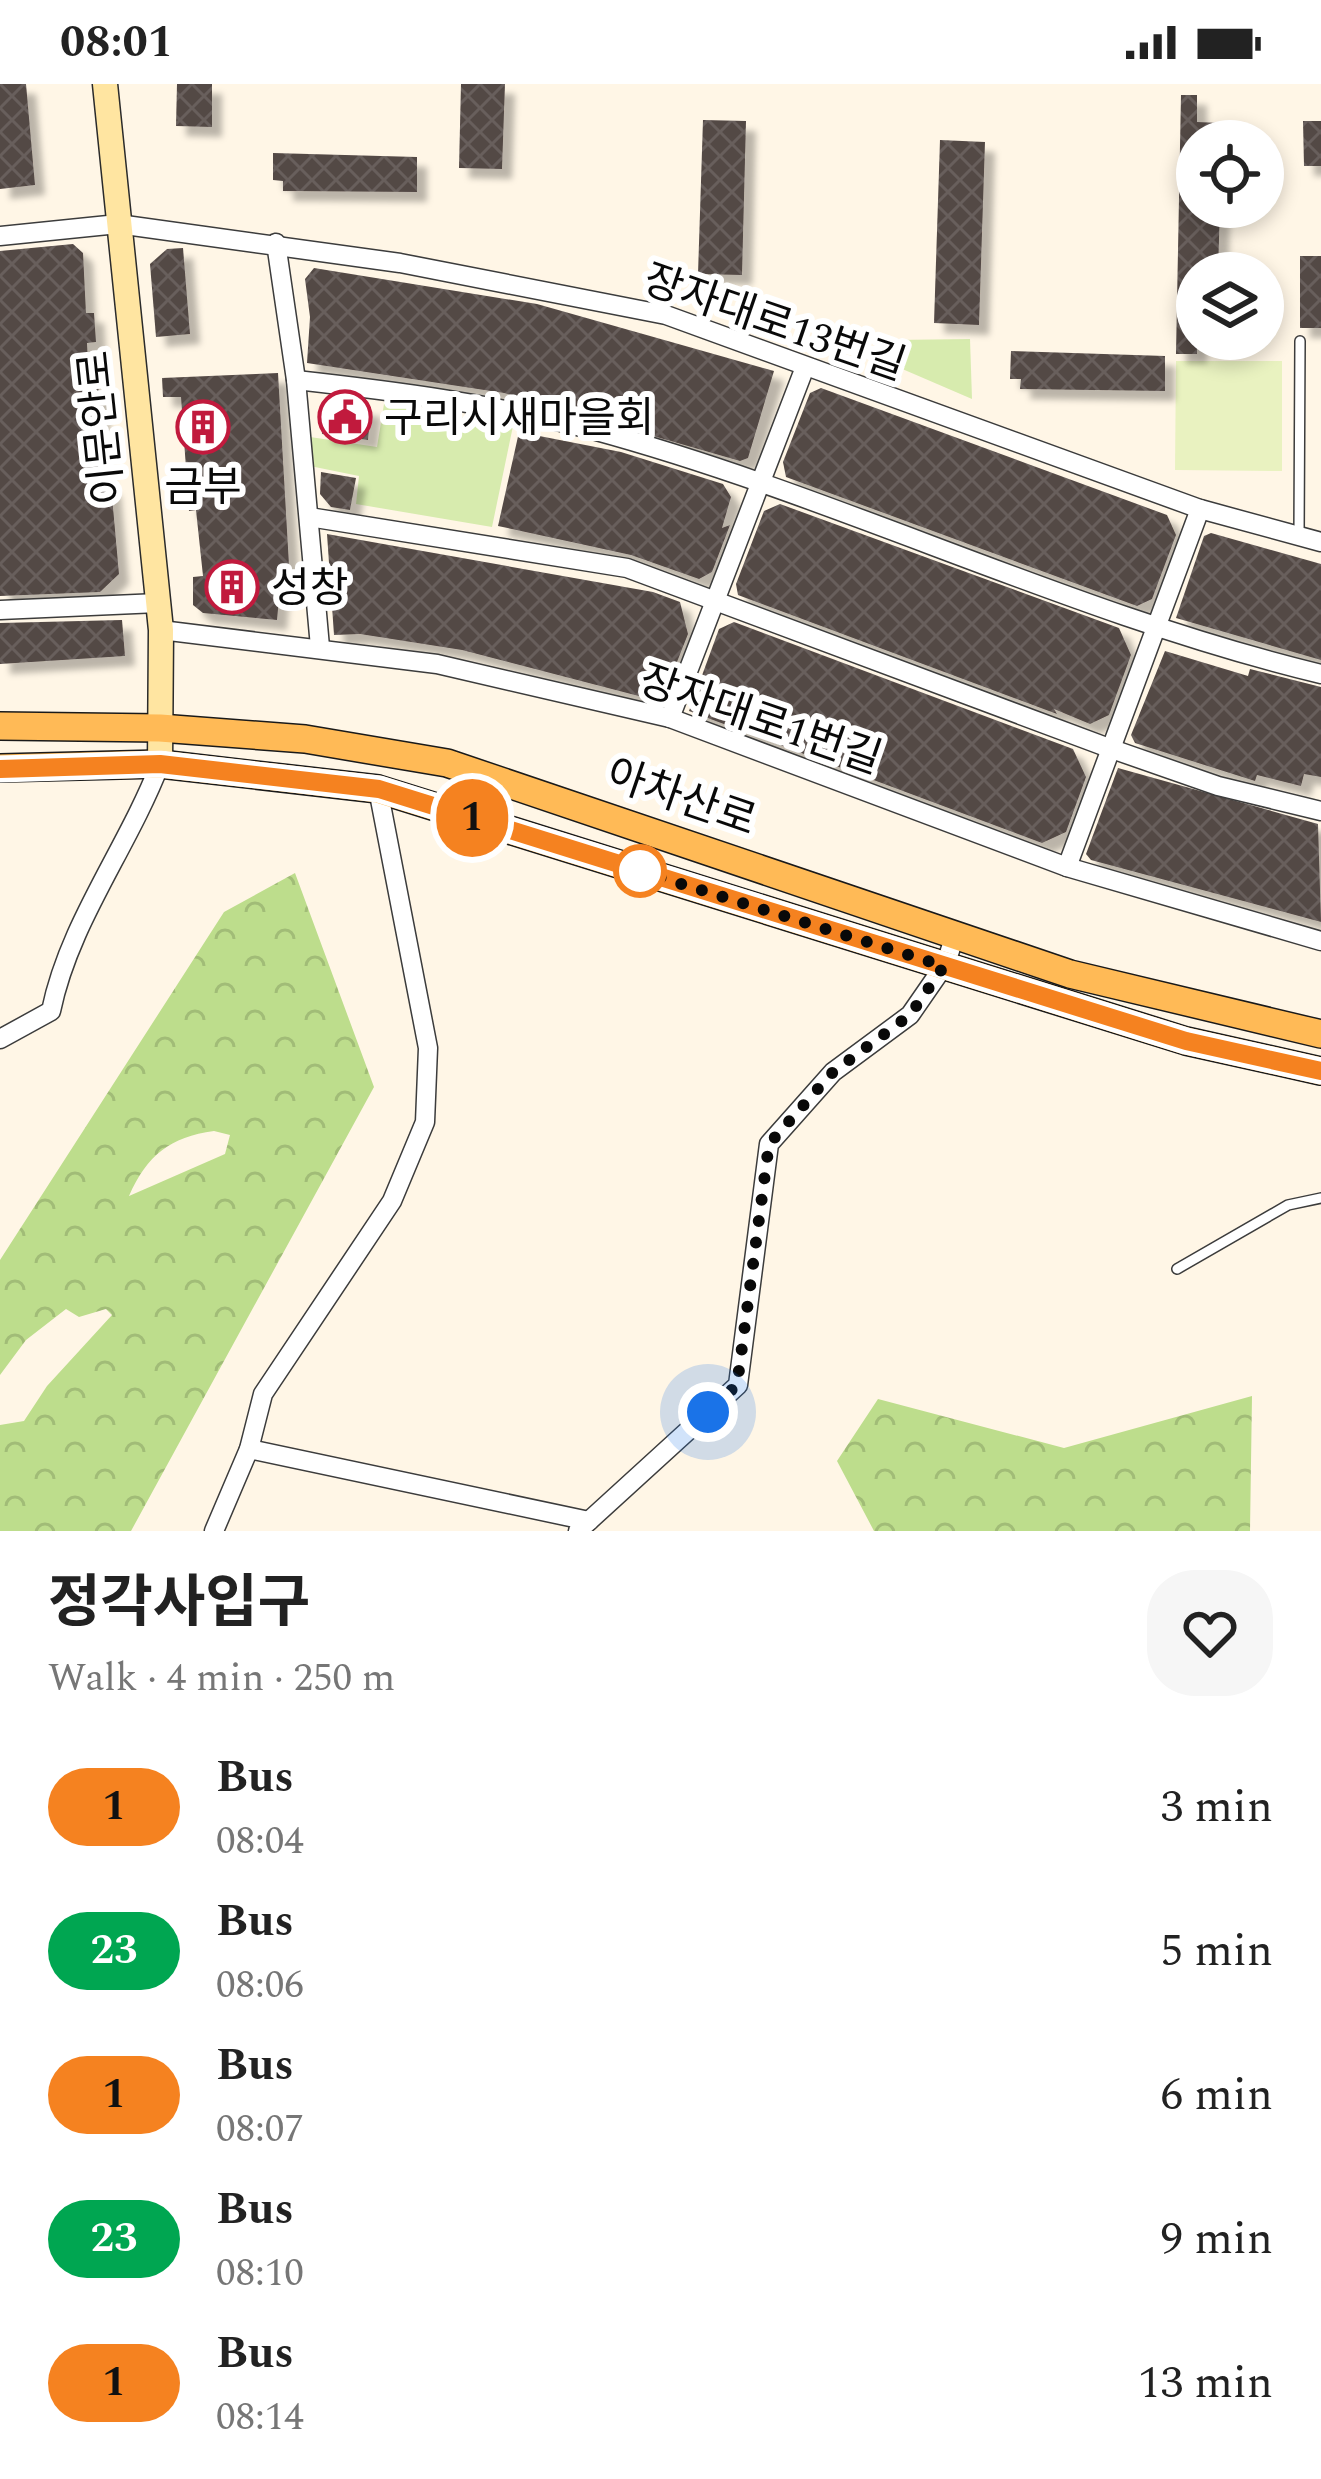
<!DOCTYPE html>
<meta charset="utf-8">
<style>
body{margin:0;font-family:Spectral,"Noto Sans KR",serif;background:#f6f6f6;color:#222;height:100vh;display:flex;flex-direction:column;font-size:45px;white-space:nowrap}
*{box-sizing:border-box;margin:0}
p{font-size:39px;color:#767676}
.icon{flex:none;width:66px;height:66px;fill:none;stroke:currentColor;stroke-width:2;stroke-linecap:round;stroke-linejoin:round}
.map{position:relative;height:1447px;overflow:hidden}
.panel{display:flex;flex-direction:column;background:#fff;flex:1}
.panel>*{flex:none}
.badge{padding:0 24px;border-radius:39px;font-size:42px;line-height:78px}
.controls{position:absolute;left:1176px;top:36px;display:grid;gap:24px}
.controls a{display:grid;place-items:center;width:108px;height:108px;border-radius:50%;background:#fff;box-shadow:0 6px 18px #0003;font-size:60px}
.you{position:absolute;width:60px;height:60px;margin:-30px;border:9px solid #fff;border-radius:50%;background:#1a73e8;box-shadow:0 0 0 18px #1a73e833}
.map>.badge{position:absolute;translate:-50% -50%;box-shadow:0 0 0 6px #fff}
.round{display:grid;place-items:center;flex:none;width:126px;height:126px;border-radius:48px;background:#f6f6f6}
.headline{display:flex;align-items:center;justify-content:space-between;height:204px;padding:0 48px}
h1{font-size:57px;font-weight:700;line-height:90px}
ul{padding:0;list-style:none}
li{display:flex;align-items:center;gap:36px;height:144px;padding:0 48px}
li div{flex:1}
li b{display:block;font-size:45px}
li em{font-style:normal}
li .badge{min-width:132px;font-weight:700;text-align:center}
.status{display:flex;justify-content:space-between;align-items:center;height:84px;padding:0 60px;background:#fff;direction:ltr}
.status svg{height:33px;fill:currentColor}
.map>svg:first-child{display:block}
</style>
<div class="status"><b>08:01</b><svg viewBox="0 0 49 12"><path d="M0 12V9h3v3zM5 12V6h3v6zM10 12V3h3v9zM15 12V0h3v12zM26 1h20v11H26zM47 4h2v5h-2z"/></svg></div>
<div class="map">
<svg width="1321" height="1447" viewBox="0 0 1321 1447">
<defs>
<pattern id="forest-crowns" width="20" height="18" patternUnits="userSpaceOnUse" patternTransform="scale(3)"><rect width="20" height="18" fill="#bddd8c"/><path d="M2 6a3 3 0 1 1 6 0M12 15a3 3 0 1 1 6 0" fill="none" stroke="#a1bc77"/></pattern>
<pattern id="building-cross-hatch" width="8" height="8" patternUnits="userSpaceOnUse" patternTransform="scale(3)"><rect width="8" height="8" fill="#534845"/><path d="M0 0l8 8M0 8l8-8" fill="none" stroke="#675e5b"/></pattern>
<filter id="shadow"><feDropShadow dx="10" dy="10" stdDeviation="3" flood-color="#0004"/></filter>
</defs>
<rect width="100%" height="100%" fill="#fff6e6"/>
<!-- green -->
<g fill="#d7ebae">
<path d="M970 255 972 315 893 281 894 256Z"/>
<path d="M384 320 513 342 492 443 356 420 359 392 310 382V353L377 363Z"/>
</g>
<!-- forest -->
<g fill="url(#forest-crowns)" fill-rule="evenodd">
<path d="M295 789 374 1003 131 1447H0V1341L24 1337 47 1302 112 1231 106 1225 79 1233 66 1225 26 1256 0 1291V1176L224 828ZM214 1047 230 1051 225 1070 129 1112C147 1071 170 1053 214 1047Z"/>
<path d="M1252 1312 1250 1447H874L837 1377 878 1315 1064 1364Z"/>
</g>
<!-- pitch -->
<path fill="#e9f2c0" d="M1176 277H1282V387L1175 386Z"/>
<!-- building -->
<g fill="url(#building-cross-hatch)" filter="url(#shadow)">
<path d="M0 0H26L35 101 0 105Z"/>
<path d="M177 0H212V43L176 42Z"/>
<path d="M461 0H505L502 85 459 84Z"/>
<path d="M1181 11H1197V38L1221 39V57H1197V123H1220L1218 189H1197V270H1176Z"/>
<path d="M703 36 746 37 742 191 698 190Z"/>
<path d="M1303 37H1321V82H1304Z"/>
<path d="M940 56 985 58 979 241 934 239Z"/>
<path d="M273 69 417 73V108L283 107V97L273 96Z"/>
<path d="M73 160 83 169 86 229H94L96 258 87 259 89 298 98 297 104 402 111 401 119 490 100 508 0 512V167Z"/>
<path d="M183 164 190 250 156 253 150 180 167 165Z"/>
<rect x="1300" y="172" width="21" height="72"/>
<path d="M314 184 537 220 774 287 748 374 740 377 504 309 307 279 310 233 305 195Z"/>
<path d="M1011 267 1165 272V307L1020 305 1021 295H1010Z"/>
<path d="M278 289 289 481 282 482 277 536 203 529 193 521V493L203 492 196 426 189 427 181 313H163L162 294Z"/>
<path d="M821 304 1167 431 1176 451 1152 515 1137 522 786 393 783 378 810 309Z"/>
<path d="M328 317 371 323 368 356 322 350 321 323Z"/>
<path d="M519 348 621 368 723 400 731 413 722 444 730 441 712 488 699 495 631 471 498 442Z"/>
<path d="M321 388 356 394 350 426 331 423 320 410Z"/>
<path d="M780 420 1119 544 1131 571 1109 631 1090 640 1054 625 1057 630 738 511 736 500 764 427Z"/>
<path d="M1211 449 1321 480V576L1176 534 1204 452Z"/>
<path d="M327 450 653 508 680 518 688 550 664 611 654 616 462 566 360 550 334 551Z"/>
<path d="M122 536 125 572 0 580V539Z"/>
<path d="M734 538 1073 665 1086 693 1066 748 1042 759 689 627 719 545Z"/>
<path d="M1165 567 1248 592 1250 585 1321 603V693L1304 690 1301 702 1257 691 1255 697 1135 659 1131 651Z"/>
<path d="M1118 684 1318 740 1321 838 1091 776 1086 770Z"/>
</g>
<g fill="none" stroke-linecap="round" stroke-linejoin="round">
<!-- lane casing -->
<g stroke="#3c3c3c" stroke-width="12">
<g id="lane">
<path d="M1299 452 1300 257"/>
<path d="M1177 1185 1288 1121 1321 1114"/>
</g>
</g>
<!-- street casing -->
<g stroke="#3c3c3c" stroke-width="21">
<g id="street">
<path d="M0 152 118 140 400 179 666 231 1200 425 1321 458"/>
<path d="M276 159 296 296 320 563"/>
<path d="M296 296C395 307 496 320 593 346 840 413 1072 530 1321 590"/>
<path d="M309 433 627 484 1109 664 1218 702 1321 727"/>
<path d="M0 526 158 519"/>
<path d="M161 546 437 580 670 634 1067 783 1321 857"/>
<path d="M670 634 805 283"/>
<path d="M1067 783 1200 425"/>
<path d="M0 955 51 927C69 839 127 765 160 680"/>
<path d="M249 1365 589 1437"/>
<path d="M214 1447 249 1365 263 1310 392 1117 425 1038 428 964 378 705"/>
<path d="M578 1447 738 1301 769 1060 833 988 910 931 946 879 955 851"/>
</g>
</g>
<!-- secondary casing -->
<g stroke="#2b2b2b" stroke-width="27">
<path id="secondary" d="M105 0 161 546 160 680"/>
</g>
<!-- primary casing -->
<g stroke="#1a1a1a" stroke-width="30">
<g id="primary">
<path d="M0 642 160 644 305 655 447 679 1070 890 1321 950"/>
<path d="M0 684 160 680 378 705 1186 957 1321 987"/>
</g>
</g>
<!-- lane -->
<use href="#lane" stroke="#fff" stroke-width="9"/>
<!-- street -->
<use href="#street" stroke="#fff" stroke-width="18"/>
<!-- secondary -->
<use href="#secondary" stroke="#ffe5a1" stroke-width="24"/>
<!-- primary -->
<use href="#primary" stroke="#ffba56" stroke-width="27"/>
</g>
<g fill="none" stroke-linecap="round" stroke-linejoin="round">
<!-- line casing -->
<g stroke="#fff" stroke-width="27">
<path id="line" d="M0 685 160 680 379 705 1186 957 1321 987"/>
</g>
<!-- line -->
<use href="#line" stroke="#f58220" stroke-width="18"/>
<!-- walk -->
<path stroke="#090909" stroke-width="12" stroke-dasharray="0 21.6" d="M640 787 944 882 910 931 833 988 769 1060 737 1301 708 1328"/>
</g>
<!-- icons -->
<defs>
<g id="civic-ring" transform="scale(2.7)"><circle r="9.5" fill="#fff" stroke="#c11a3d" stroke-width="1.5"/><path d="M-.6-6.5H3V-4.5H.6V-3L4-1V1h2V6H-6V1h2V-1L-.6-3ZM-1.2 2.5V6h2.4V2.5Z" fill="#c11a3d"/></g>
<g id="building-ring" transform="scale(2.7)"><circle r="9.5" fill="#fff" stroke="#c11a3d" stroke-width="1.5"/><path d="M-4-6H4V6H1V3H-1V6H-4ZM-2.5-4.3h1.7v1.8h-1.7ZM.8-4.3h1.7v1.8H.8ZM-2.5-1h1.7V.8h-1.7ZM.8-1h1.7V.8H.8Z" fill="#c11a3d"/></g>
</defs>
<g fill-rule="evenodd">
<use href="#civic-ring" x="345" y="333"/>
<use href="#building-ring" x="203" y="343"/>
<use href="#building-ring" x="232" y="503"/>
</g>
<!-- markers -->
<circle fill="#fff" stroke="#f58220" stroke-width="6" cx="640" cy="787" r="24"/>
<g text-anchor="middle" stroke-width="12" stroke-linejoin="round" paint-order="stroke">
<!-- street labels -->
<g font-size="42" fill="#090909" stroke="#fff">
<text transform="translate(775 237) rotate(19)" y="15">장자대로13번길</text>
<text transform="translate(100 344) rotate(-96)" y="15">이문안로</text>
<text transform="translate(761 634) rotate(19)" y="15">장자대로1번길</text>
<text transform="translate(682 712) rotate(19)" y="15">아차산로</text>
</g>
<!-- poi labels -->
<g font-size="42" fill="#090909" stroke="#fff" text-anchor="start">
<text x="384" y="348">구리시새마을회</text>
<text x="203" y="417" text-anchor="middle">금부</text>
<text x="271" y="518">성창</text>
</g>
</g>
</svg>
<div class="controls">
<a><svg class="icon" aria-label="locate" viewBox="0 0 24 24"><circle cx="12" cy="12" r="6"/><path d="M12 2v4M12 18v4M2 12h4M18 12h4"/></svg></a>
<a><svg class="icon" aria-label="layers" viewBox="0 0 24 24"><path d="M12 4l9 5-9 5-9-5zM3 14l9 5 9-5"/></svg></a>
</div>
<div class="you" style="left:708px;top:1328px"></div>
<b class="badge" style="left:472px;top:734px;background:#f58220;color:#111">1</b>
</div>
<section class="panel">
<div class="headline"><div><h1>정각사입구</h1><p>Walk · 4 min · 250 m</p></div><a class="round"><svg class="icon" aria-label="heart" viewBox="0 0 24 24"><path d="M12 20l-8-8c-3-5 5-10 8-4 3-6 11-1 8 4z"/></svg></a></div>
<ul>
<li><span class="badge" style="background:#f58220;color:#111">1</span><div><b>Bus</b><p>08:04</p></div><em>3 min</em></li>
<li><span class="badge" style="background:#00a651;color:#fff">23</span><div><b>Bus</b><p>08:06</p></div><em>5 min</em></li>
<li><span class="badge" style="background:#f58220;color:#111">1</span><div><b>Bus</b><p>08:07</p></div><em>6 min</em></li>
<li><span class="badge" style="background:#00a651;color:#fff">23</span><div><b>Bus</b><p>08:10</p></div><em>9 min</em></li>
<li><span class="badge" style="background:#f58220;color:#111">1</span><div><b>Bus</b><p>08:14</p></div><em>13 min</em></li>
</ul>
</section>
